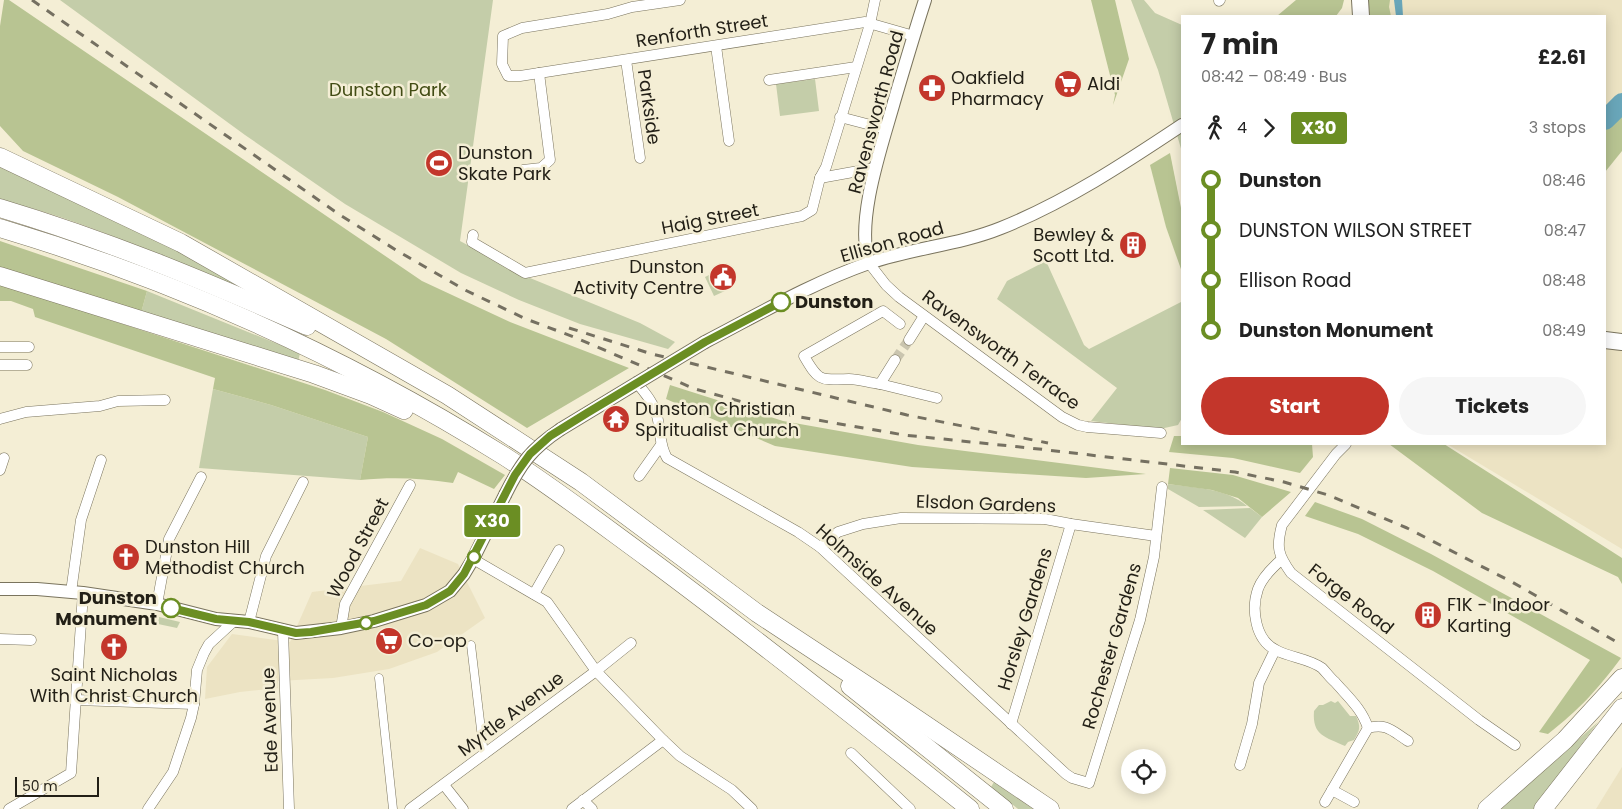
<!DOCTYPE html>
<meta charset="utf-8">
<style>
body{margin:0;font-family:Poppins,sans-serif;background:#f6f6f6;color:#222;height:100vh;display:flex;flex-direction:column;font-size:19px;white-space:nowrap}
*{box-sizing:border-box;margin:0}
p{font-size:16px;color:#767676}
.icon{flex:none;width:28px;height:28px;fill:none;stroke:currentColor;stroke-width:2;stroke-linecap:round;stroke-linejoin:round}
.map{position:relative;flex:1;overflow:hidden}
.panel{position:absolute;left:1181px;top:15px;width:425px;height:430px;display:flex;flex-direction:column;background:#fff;border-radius:0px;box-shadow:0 2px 12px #0003}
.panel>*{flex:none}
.badge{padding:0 10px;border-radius:4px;font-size:18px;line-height:32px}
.fabs{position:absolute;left:1121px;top:749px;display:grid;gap:10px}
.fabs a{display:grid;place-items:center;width:45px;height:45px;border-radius:50%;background:#fff;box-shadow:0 2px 12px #0003;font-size:25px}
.scale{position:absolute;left:15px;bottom:12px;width:84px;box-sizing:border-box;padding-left:5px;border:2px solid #221f16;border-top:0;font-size:14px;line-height:18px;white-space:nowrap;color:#221f16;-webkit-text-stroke:4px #f4eed5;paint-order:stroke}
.map>.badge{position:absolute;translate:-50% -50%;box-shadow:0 0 0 2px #fff}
.legs{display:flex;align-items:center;gap:8px;height:55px;padding:0 20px;font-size:16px}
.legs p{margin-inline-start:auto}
.summary{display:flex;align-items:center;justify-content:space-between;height:85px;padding:0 20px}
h1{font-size:28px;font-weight:700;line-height:38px}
.button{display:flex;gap:10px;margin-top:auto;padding:10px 20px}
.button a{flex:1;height:58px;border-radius:30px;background:#c3362b;color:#fff;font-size:20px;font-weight:700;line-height:58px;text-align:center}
.button a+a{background:#f6f6f6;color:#222}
ul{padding:0 20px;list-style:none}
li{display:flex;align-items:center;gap:18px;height:50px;font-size:19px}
li i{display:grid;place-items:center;width:8px;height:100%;margin:0 6px;background:currentColor}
li i::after{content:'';width:12px;height:12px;margin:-6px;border:4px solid;border-radius:50%;background:#fff}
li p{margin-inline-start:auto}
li:first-child i{background:linear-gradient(#0000 50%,currentColor 0)}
li:last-child i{background:linear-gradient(currentColor 50%,#0000 0)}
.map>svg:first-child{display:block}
</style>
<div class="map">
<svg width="1622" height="809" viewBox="0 0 1622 809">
<rect width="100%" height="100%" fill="#f4eed5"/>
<!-- built -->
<g fill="#ece3c3">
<path d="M1378 0H1622V150L1605 155V16H1377Z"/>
<path d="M1605 348 1622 349V549L1447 444H1605Z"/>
<path d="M420 548 458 564 485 618 437 652 389 669 333 678 278 681V688L240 692 205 699 207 667 232 634 290 642 312 592 401 581Z"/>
<path d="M1622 767V809H1596Z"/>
</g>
<!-- green -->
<g fill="#c4cda9">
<path d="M60 0H493L460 241 530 278 640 323 675 342 668 349 580 324 519 300 461 273 345 204 245 135Z"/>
<path d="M1131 0H1144L1155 13 1182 25V152L1158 70Z"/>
<path d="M815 79 819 111 780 116 776 84Z"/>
<path d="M0 166 28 177 246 285 245 292C165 258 85 220 0 200Z"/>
<path d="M1046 261 1084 345 1089 349 1181 302 1182 304V418L1178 425 1160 429 1091 421 1117 388 997 299 1007 281Z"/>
<path d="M717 271 719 274 714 276 720 288 725 286 727 290 714 296 705 277Z"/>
<path d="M147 291 300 353 298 362 141 313Z"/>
<path d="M213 389 271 405 368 437 360 480 199 468Z"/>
<path d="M1168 484C1195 488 1226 488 1247 506L1199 507 1168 489Z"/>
<path d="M1250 508 1262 517 1245 538 1203 510Z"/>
<path d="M159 617 180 622 177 628 158 624Z"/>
<path d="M1331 701 1335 703 1338 701 1350 716H1356C1361 727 1360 730 1354 740L1348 742 1345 746C1326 737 1312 736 1314 711L1319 705H1323Z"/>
<path d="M1598 722 1534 809H1500Z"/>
<path d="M994 782 1033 809H1018L991 787Z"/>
</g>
<!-- forest -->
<g fill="#b8c492">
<path d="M4 0H9L422 281 510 322 629 368 527 428 386 339 118 197 23 151 0 126V26Z"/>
<path d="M1091 0H1115L1129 59 1113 105 1115 95Z"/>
<path d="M1296 0H1344L1342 8 1336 16H1277Z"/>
<path d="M1369 0H1390L1389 7 1391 16H1370L1368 8Z"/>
<path d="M1622 107V151L1605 172V109Z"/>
<path d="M1170 153 1182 213V272L1166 227 1150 165Z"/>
<path d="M0 241 147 291 141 313 0 269Z"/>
<path d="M0 284 325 390 383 412 442 439 505 475 494 489 458 472 453 483C420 478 393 477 360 480L368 437 271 405 213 389 215 378 35 317 33 309 11 301H0Z"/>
<path d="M670 385 783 421 918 445 1146 474 1086 478 912 467 775 446 666 399Z"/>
<path d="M1174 436H1182V444H1312L1313 457 1300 473 1233 458 1169 452Z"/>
<path d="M1389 444H1444L1622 558V584L1618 577 1482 513Z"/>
<path d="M1170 468 1233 475 1291 492 1262 517 1238 498 1212 490 1168 484Z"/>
<path d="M1315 502 1362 519 1431 554 1621 658C1598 689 1579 710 1548 734L1539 732 1590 660 1433 571 1358 534 1305 516Z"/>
</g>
<!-- water -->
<path fill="#69a6b9" d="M1394 0H1402L1403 16H1396Z"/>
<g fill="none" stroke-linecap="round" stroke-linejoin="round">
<!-- river -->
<path stroke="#69a6b9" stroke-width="20" d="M1605 120 1622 103"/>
<!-- minor-tunnel -->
<path stroke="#cac5af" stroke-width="10" stroke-dasharray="10 5" stroke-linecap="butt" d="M895 360 909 340"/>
<!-- pedestrian casing -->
<g stroke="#7a745e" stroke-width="9">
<g id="pedestrian">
<path d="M471 645 484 755"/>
<path d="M379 678 393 809"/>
</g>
</g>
<!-- minor casing -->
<g stroke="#7a745e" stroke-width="11">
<g id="minor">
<path d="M680 0 632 7 608 14 522 28 503 36 502 64 508 76H520L865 22 914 36"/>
<path d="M1219 1 1220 0"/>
<path d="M716 46 729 141"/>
<path d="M626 60 640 158"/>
<path d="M769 80 856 67"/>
<path d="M840 117 886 129"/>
<path d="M523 170 541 168 550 160 539 73"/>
<path d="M820 178 826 167 870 24 875 0"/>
<path d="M473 235 472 242 525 273 802 216 812 210 820 178 875 168"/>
<path d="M869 263 886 285 899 297 1062 417 1078 425 1087 427 1161 433"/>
<path d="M909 340 924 316"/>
<path d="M0 347H29"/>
<path d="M895 360 880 384C870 383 859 379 849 379 820 380 819 382 804 356L883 311 900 324"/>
<path d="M0 365H27"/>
<path d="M637 383C645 393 654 403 657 416 661 430 659 445 667 458L798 532 820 547 1066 774 1072 778 1089 783 1140 620 1154 557 1162 487"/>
<path d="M880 384 937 398"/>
<path d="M0 419 26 412 100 406 118 401 165 400"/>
<path d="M1346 444 1336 454 1282 525C1276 547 1278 555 1291 573L1479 720 1515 745"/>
<path d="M0 470 4 458"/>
<path d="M639 476 661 445"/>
<path d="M820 547 838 532 863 524 901 518 1045 519 1071 524 1156 536"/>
<path d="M473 559 547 602 596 671 663 740 680 756 732 790 752 809"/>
<path d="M1281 560C1273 567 1262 578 1258 589 1251 609 1255 640 1276 650 1291 658 1308 658 1322 668 1326 672 1330 678 1335 682 1348 697 1362 709 1368 728 1387 723 1392 731 1408 741"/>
<path d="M71 592 81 520 101 460"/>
<path d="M534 594 559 550"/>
<path d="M157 604 169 539 201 477"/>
<path d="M249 622 266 556 303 482"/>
<path d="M341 628 345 604 410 485"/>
<path d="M283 631 289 809"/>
<path d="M0 639 31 640"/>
<path d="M76 700 194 704"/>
<path d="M1011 724 1071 524"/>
<path d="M851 753 910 809"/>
<path d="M1240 765 1252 724 1259 683 1275 650"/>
<path d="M444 785 463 809"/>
<path d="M583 800 592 809"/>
<path d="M1325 802 1332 790"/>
<path d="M1354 802 1332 790 1368 728"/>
<path d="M9 809 71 773 83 593"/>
<path d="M148 809 173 772 191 718 194 704 197 670 204 653 209 644 233 622"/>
<path d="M410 809 596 671 631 643"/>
<path d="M572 809 663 740"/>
</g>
</g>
<!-- tertiary casing -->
<g stroke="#7a745e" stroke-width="14">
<g id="tertiary">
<path d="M869 263C855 221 882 145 894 102 904 68 914 34 925 0"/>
<path d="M705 342C759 314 812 283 869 263 912 248 959 245 1001 228 1066 202 1125 163 1182 125"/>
<path d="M561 429 637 383"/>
<path d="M0 589H37L83 593 157 604 216 619 249 622 296 633 341 628 374 621 426 605 450 591 464 574 473 559 505 495"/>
</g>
</g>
<!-- primary casing -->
<g stroke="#7a745e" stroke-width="18">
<g id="primary">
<path d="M1360 0 1361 16"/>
<path d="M1605 340 1622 342"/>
</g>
</g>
<!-- trunk casing -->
<g stroke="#7a745e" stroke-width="19">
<g id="trunk">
<path d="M0 157 181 243 447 395 581 482 757 613 883 696 1050 809"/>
<path d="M0 208C107 240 205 281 307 326"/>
<path d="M0 228C177 281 347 358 504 456 554 488 601 524 649 559 758 640 864 724 970 809"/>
<path d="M0 276 314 374 371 395 404 410"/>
<path d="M850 686 1004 809"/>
<path d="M1487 809 1565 740 1622 678"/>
<path d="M1543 809 1622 708"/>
</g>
</g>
<!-- pedestrian -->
<use href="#pedestrian" stroke="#fff" stroke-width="8"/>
<!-- minor -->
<use href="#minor" stroke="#fff" stroke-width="10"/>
<!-- tertiary -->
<use href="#tertiary" stroke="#fff" stroke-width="12"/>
<!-- primary -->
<use href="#primary" stroke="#fff" stroke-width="16"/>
<!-- trunk -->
<use href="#trunk" stroke="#fff" stroke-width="18"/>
<!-- rail -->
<g stroke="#757061" stroke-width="3" stroke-dasharray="9 9" stroke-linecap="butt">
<path d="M32 0 340 215 396 250 465 290 526 319 574 337 695 389 794 416 904 435 1039 449 1235 472 1284 482 1328 495 1407 528 1512 582 1622 645"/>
<path d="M569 328 652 354 907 415 1048 443"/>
</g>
<!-- tertiary-bridge casing -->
<g stroke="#7a745e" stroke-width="14" stroke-linecap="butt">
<g id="tertiary-bridge">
<path d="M637 383 705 342"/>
<path d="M505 495C521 463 531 449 561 429"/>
</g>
</g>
<!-- tertiary-bridge -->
<use href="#tertiary-bridge" stroke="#fff" stroke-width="12"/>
</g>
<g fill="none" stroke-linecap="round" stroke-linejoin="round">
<!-- line-1 casing -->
<g stroke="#fff" stroke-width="11">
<path id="line-1" d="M171 608 216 619 249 622 296 633 311 632 374 621 426 605 450 591 464 574 515 475 530 454 550 436 587 413 705 342 781 302"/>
</g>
<!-- line-1 -->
<use href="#line-1" stroke="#6b8e23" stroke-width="8"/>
</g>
<!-- icons -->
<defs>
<g id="supermarket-disc" transform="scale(1.4375)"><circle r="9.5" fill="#c3362b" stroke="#f4eed5"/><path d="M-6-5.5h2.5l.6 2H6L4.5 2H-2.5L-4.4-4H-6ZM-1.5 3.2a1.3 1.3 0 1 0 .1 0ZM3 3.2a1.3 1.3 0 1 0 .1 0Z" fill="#fff"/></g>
<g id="pharmacy-disc" transform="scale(1.4375)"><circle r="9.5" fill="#c3362b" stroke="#f4eed5"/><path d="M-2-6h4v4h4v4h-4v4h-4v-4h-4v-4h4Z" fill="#fff"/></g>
<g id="stadium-disc" transform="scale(1.4375)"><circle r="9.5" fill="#c3362b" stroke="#f4eed5"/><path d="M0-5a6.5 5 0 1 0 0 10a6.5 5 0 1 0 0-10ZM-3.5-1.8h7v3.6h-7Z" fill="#fff"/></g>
<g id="building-disc" transform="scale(1.4375)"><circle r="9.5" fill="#c3362b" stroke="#f4eed5"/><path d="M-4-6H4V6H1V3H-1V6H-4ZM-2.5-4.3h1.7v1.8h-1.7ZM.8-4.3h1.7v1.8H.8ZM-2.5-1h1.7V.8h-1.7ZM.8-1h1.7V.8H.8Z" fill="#fff"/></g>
<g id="civic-disc" transform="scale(1.4375)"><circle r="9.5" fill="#c3362b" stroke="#f4eed5"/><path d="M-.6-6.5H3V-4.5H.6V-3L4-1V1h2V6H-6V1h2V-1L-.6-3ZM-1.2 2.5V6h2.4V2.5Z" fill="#fff"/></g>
<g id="temple-disc" transform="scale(1.4375)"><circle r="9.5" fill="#c3362b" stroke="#f4eed5"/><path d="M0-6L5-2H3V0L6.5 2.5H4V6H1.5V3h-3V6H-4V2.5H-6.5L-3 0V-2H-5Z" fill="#fff"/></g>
<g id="church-disc" transform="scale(1.4375)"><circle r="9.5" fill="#c3362b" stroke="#f4eed5"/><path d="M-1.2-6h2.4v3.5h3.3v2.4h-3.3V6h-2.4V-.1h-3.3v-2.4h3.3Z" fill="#fff"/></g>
</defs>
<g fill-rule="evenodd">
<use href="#supermarket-disc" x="1068" y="84"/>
<use href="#pharmacy-disc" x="932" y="88"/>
<use href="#stadium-disc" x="439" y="163"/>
<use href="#building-disc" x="1133" y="245"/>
<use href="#civic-disc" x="723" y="277"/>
<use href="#temple-disc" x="616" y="419"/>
<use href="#church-disc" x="126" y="557"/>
<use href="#building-disc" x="1428" y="615"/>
<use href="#supermarket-disc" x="389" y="641"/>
<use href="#church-disc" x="114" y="647"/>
</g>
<!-- markers -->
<g fill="#fff" stroke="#6b8e23" stroke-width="2.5">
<circle cx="781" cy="302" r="9"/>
<circle cx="474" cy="557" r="6"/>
<circle cx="171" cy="608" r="9"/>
<circle cx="366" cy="623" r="6"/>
</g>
<g text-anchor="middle" stroke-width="5" stroke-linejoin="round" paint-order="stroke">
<!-- street labels -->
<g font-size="18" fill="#221f16" stroke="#f4eed5">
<text transform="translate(702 31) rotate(-9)" y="6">Renforth Street</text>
<text transform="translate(649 107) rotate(82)" y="6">Parkside</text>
<text transform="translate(876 112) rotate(-75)" y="6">Ravensworth Road</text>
<text transform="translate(710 219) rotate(-11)" y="6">Haig Street</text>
<text transform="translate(892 242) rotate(-16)" y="6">Ellison Road</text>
<text transform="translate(1001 350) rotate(36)" y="6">Ravensworth Terrace</text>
<text transform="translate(986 504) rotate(2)" y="6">Elsdon Gardens</text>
<text transform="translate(358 548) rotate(-62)" y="6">Wood Street</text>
<text transform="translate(877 580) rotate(42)" y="6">Holmside Avenue</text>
<text transform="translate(1351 599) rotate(38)" y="6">Forge Road</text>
<text transform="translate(1025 619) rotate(-73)" y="6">Horsley Gardens</text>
<text transform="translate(1112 646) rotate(-74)" y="6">Rochester Gardens</text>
<text transform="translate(511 714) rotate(-37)" y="6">Myrtle Avenue</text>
<text transform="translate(270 720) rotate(-92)" y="6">Ede Avenue</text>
</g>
<!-- poi labels -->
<g font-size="18" fill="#221f16" stroke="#f4eed5" text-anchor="start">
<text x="951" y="84">Oakfield<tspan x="951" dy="21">Pharmacy</tspan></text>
<text x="1087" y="90">Aldi</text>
<text x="458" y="159">Dunston<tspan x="458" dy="21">Skate Park</tspan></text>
<text x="1114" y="241" text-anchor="end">Bewley &amp;<tspan x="1114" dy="21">Scott Ltd.</tspan></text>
<text x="704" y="273" text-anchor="end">Dunston<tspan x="704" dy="21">Activity Centre</tspan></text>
<text x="635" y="415">Dunston Christian<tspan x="635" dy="21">Spiritualist Church</tspan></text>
<text x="145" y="553">Dunston Hill<tspan x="145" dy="21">Methodist Church</tspan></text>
<text x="1447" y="611">F1K - Indoor<tspan x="1447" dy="21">Karting</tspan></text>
<text x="408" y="647">Co-op</text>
<text x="114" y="681" text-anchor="middle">Saint Nicholas<tspan x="114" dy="21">With Christ Church</tspan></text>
</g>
<!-- park labels -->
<g font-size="18" fill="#424c14" stroke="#f4eed5">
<text x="388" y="96">Dunston Park</text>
</g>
<!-- stop labels -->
<g font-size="18" font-weight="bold" fill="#221f16" stroke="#f4eed5" text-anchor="start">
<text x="795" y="308">Dunston</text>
<text x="157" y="604" text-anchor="end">Dunston<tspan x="157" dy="21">Monument</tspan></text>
</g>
</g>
</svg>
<div class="fabs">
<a><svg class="icon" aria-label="locate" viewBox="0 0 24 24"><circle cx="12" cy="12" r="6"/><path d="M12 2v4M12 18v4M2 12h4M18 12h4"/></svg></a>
</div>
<div class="scale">50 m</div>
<b class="badge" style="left:492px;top:521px;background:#6b8e23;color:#fff">X30</b>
<section class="panel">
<div class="summary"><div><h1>7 min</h1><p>08:42 – 08:49 · Bus</p></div><b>£2.61</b></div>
<div class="legs"><svg class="icon" aria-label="walk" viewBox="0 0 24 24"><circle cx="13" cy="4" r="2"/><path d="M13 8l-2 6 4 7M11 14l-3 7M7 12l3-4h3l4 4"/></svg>4<svg class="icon" aria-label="forward" viewBox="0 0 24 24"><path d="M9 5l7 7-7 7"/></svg><b class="badge" style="background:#6b8e23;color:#fff">X30</b><p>3 stops</p></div>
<ul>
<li><i style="color:#6b8e23"></i><b>Dunston</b><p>08:46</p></li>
<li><i style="color:#6b8e23"></i><span>DUNSTON WILSON STREET</span><p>08:47</p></li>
<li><i style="color:#6b8e23"></i><span>Ellison Road</span><p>08:48</p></li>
<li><i style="color:#6b8e23"></i><b>Dunston Monument</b><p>08:49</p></li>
</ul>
<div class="button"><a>Start</a><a>Tickets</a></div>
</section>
</div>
